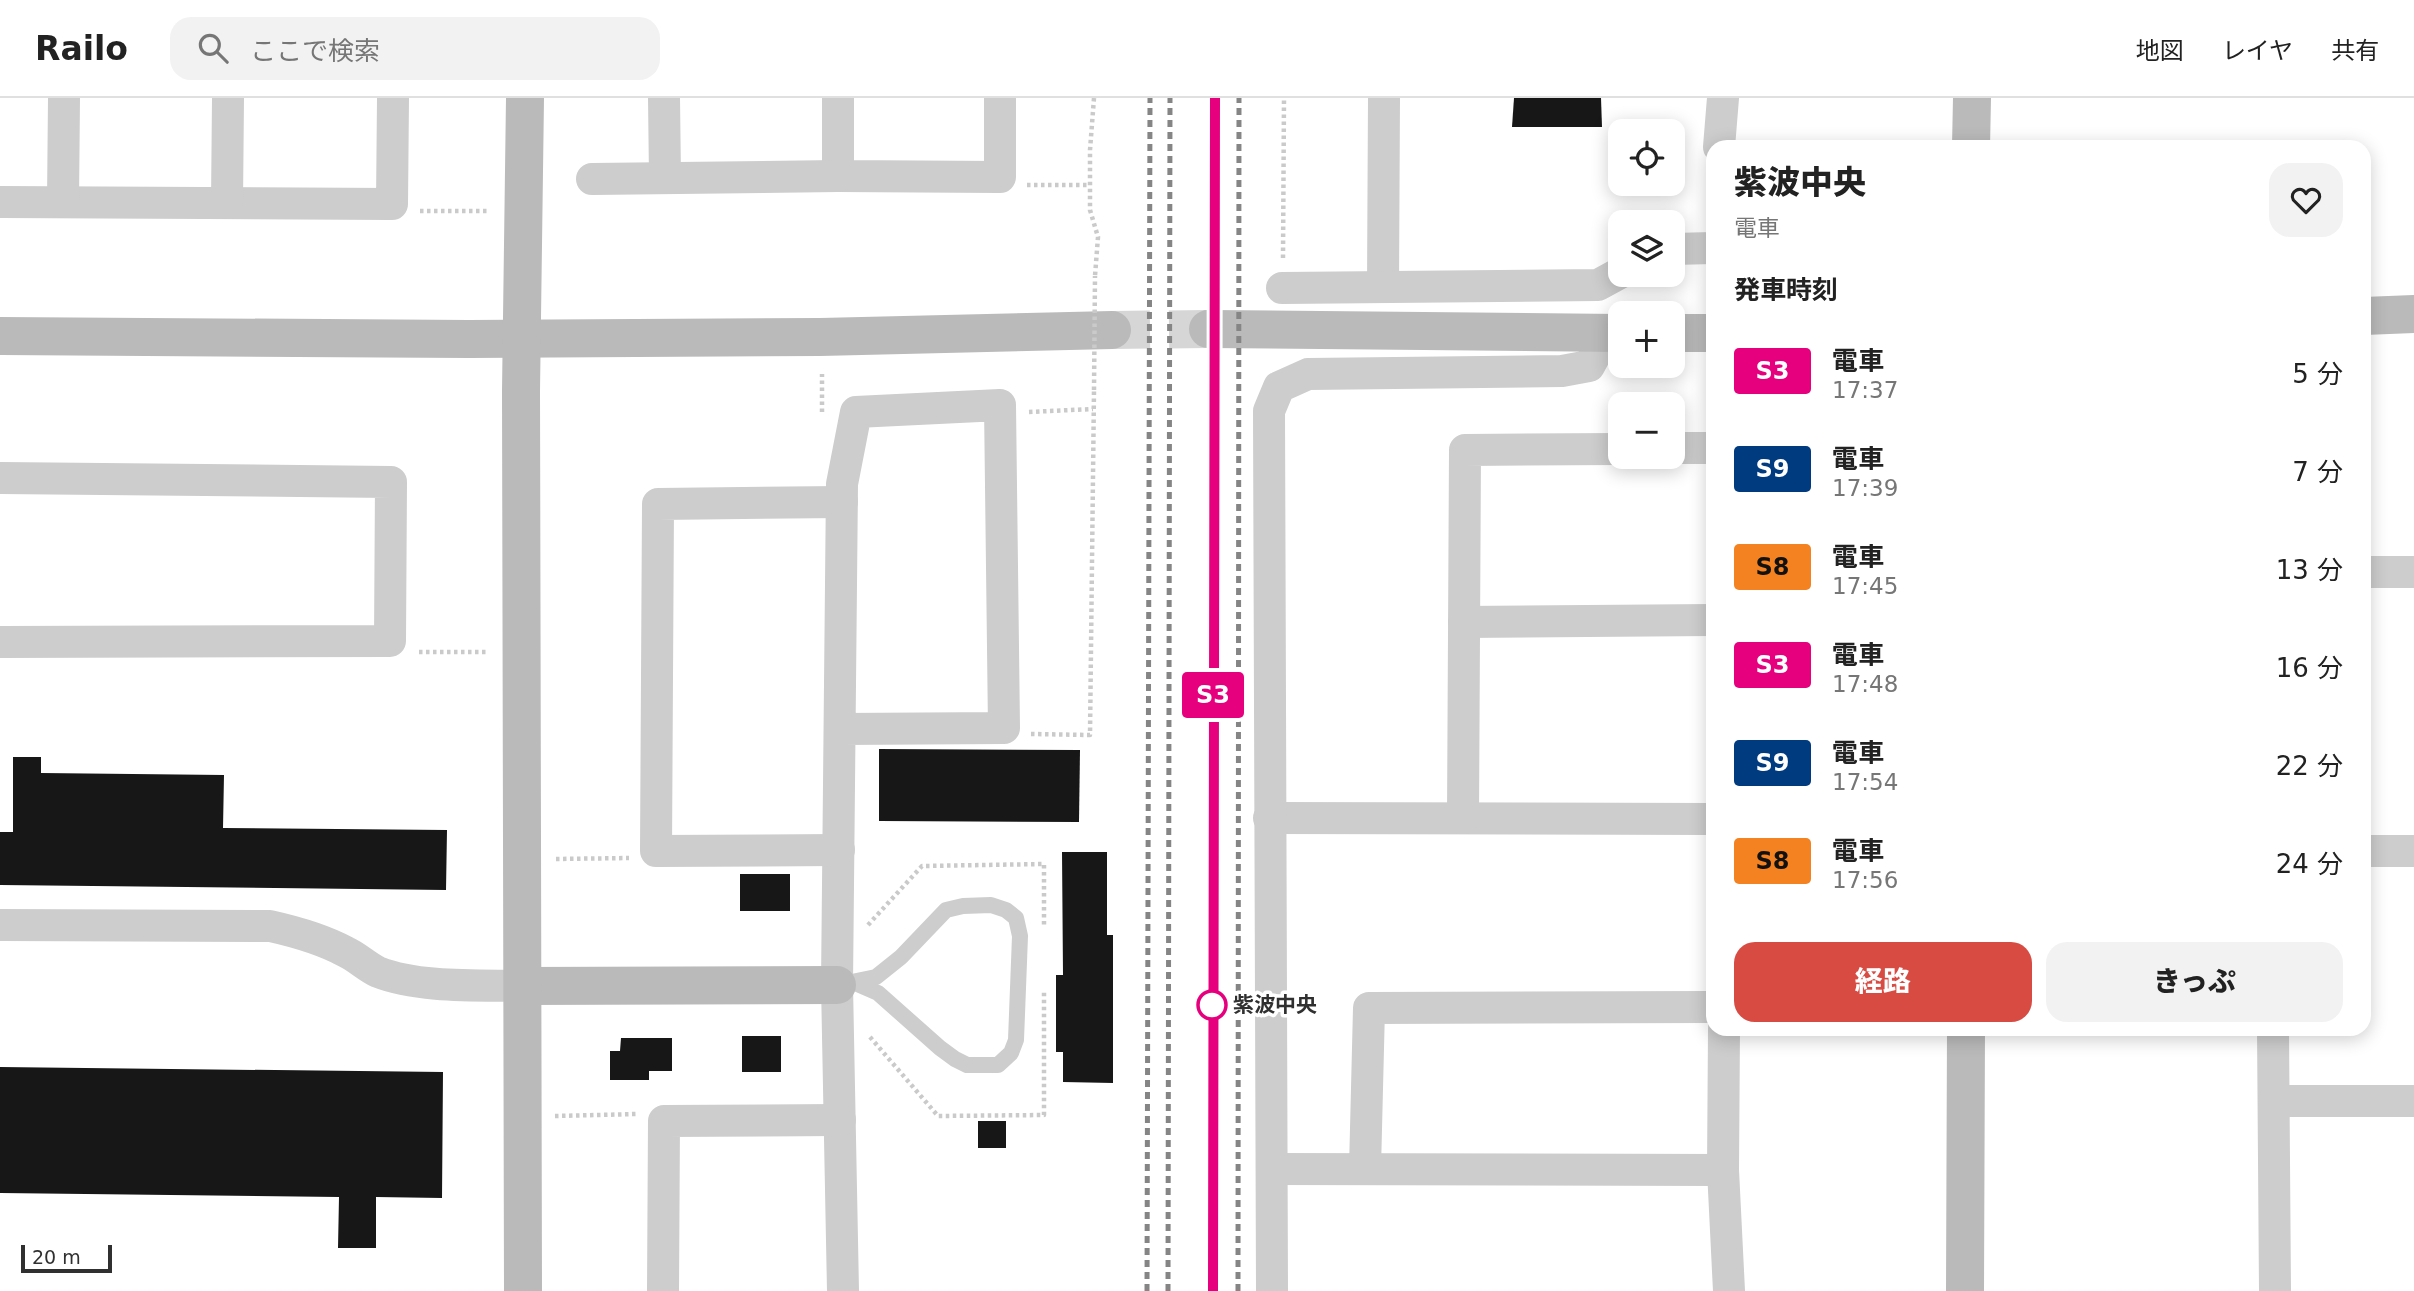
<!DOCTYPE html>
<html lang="ja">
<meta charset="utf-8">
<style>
body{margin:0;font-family:"DejaVu Sans","Noto Sans JP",sans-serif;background:#f2f2f2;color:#222;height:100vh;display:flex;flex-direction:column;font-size:26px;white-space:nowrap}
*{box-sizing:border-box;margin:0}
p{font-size:23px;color:#767676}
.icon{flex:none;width:38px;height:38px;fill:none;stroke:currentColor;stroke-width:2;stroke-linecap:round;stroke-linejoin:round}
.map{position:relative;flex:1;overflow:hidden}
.panel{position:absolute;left:1706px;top:42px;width:665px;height:896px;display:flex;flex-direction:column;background:#fff;border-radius:21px;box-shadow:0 4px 18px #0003}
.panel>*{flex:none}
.badge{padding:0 14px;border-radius:5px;font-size:24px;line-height:46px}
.buttons{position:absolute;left:1608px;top:21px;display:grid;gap:14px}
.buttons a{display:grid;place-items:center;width:77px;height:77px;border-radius:14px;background:#fff;box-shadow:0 4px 18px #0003;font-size:35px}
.scale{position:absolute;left:21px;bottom:18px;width:91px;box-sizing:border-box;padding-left:7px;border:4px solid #303030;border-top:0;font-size:19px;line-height:24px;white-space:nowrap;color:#303030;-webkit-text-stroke:5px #fff;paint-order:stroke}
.map>.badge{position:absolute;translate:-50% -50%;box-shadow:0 0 0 4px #fff}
h2{padding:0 28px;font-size:26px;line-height:63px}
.round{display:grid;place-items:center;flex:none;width:74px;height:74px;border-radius:21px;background:#f2f2f2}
.head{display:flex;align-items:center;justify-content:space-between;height:119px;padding:0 28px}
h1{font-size:33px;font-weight:800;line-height:52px}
.action{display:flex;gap:14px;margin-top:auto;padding:14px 28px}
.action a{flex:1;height:80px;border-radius:21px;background:#d84b42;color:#fff;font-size:28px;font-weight:800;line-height:80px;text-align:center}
.action a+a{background:#f2f2f2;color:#222}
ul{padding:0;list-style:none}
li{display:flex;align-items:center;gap:21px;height:98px;padding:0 28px}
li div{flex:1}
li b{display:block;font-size:26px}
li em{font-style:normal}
li .badge{min-width:77px;font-weight:700;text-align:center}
header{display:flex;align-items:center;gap:42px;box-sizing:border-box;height:98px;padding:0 35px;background:#fff;border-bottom:2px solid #e0e0e0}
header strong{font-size:33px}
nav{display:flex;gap:38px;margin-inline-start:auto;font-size:24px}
.search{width:490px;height:63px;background:#f2f2f2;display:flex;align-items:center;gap:18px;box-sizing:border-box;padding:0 24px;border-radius:21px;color:#767676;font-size:26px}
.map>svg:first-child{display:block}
</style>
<header>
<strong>Railo</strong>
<div class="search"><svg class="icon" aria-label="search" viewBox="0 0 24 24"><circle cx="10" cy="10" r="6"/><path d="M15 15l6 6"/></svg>ここで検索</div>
<nav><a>地図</a><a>レイヤ</a><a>共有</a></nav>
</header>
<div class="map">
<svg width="2414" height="1193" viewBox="0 0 2414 1193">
<rect width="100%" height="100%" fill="#fff"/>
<!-- building -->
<g fill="#171717">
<path d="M1514 0H1601L1602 29H1512Z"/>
<path d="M879 651 1080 652 1079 724 879 723Z"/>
<path d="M13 659H41V675L224 677 223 730 447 732 446 792 0 787V734H13Z"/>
<path d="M1062 754H1107V837H1113V985L1063 984V954H1056V877H1063Z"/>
<rect x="740" y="776" width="50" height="37"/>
<rect x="742" y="938" width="39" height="36"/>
<path d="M621 940H672V973H649V982H610V953H620Z"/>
<path d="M0 969 443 974 442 1100 376 1099V1150H338L339 1099 0 1095Z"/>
<rect x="978" y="1023" width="28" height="27"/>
</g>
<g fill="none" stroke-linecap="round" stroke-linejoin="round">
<!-- secondary-tunnel -->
<path stroke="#d6d6d6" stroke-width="38" stroke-dasharray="38 19" stroke-linecap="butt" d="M1112 232 1208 231"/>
<!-- path -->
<g stroke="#cacaca" stroke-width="4.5" stroke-dasharray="3.5 3.5" stroke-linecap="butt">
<path d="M1094 0 1090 52V112L1098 139 1095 178"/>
<path d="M1027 87H1090"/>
<path d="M420 113H490"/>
<path d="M1283 160 1284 0"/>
<path d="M822 314V276"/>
<path d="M1029 314 1093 311"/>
<path d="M419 554H487"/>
<path d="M1031 636 1090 637 1094 292"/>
<path d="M556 761 629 760"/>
<path d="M868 827 922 768 1044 766V828"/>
<path d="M870 939 938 1018 1044 1017V893"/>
<path d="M555 1018 637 1016"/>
</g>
<!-- lane -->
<path stroke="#cdcdcd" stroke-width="16" d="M837 887 876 879 901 859 946 812 963 808 991 807 1006 812 1016 820 1020 838 1016 942 1011 955 998 967H967L955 961 940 950 878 895 855 885"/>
<!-- street -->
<g stroke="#cdcdcd" stroke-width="32">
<path d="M664 0 665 80"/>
<path d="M838 0V78L1000 79V0"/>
<path d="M1719 49 1723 0"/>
<path d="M592 81 838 78"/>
<path d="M0 104 392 106 393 0"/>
<path d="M63 104 64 0"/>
<path d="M227 105 228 0"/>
<path d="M1673 151 1713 150"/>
<path d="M1383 189 1384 0"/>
<path d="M1282 190 1598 187 1620 175"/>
<path d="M1673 350H1713"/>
<path d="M0 380 391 384 390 543 0 544"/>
<path d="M2364 474H2414"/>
<path d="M1464 524 1713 522"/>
<path d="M840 631 1004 630 1000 307 856 314 842 386 837 887 843 1193"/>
<path d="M1269 720 1713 721"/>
<path d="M1463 720 1465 352 1620 351"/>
<path d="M839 752 656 753 658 406 842 404"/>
<path d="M2364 753H2414"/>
<path d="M0 827 270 828C297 834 322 841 346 854 357 859 367 869 378 874 418 890 480 887 523 888"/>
<path d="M1724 931 1723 1072 1729 1193"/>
<path d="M2273 931 2275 1193"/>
<path d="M2274 1003H2414"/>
<path d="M1272 1071 1723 1072"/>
<path d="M1365 1071 1369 910 1713 909"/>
<path d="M663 1193 664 1023 840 1022"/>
<path d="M1272 1193 1269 313 1279 289 1308 276 1562 273 1589 268 1607 235"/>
</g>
<!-- secondary -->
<g stroke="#bababa" stroke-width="38">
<path d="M1971 49 1972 0"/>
<path d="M2364 218 2414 216"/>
<path d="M1208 231 1620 235"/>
<path d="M1673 235H1713"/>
<path d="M0 238 469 241 820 239 1112 232"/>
<path d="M523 888 837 887"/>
<path d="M523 1193 521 293 525 0"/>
<path d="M1965 1193 1966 931"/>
</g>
<!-- rail -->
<g stroke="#858585" stroke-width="5" stroke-dasharray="7 5" stroke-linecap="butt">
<path d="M1147 1193 1150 0"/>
<path d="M1168 1193 1170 0"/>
<path d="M1213 1193 1215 0"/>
<path d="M1238 1193 1239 0"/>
</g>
<!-- path-bridge -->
<path stroke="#cacaca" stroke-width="4.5" stroke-dasharray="3.5 3.5" stroke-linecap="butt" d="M1094 292 1095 178"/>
</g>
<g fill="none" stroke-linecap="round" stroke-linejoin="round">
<!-- line casing -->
<g stroke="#fff" stroke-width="16">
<path id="line" d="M1213 1193 1215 0"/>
</g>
<!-- line -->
<use href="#line" stroke="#e6007e" stroke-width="10"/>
</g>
<!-- markers -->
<circle fill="#fff" stroke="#e6007e" stroke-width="3.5" cx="1212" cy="907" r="14"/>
<g text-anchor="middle" stroke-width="7" stroke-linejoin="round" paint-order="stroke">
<!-- stop labels -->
<g font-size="21" font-weight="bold" fill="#303030" stroke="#fff" text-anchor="start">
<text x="1233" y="914">紫波中央</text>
</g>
</g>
</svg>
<div class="buttons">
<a><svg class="icon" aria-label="locate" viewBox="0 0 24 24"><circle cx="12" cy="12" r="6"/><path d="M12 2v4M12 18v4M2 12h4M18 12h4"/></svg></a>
<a><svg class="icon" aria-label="layers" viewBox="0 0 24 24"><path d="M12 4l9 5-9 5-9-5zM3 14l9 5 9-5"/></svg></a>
<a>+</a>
<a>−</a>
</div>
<div class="scale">20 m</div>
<b class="badge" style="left:1213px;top:597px;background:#e6007e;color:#fff">S3</b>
<section class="panel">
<div class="head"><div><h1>紫波中央</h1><p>電車</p></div><a class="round"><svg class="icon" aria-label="heart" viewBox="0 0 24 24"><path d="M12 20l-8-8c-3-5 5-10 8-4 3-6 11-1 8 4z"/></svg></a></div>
<h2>発車時刻</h2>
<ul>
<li><span class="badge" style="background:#e6007e;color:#fff">S3</span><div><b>電車</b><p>17:37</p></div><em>5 分</em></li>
<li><span class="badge" style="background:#003b80;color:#fff">S9</span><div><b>電車</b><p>17:39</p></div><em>7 分</em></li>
<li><span class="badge" style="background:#f58220;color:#111">S8</span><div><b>電車</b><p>17:45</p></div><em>13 分</em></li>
<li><span class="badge" style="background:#e6007e;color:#fff">S3</span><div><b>電車</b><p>17:48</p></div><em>16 分</em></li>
<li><span class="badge" style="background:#003b80;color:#fff">S9</span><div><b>電車</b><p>17:54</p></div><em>22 分</em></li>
<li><span class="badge" style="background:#f58220;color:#111">S8</span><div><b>電車</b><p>17:56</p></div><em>24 分</em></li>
</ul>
<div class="action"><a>経路</a><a>きっぷ</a></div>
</section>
</div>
